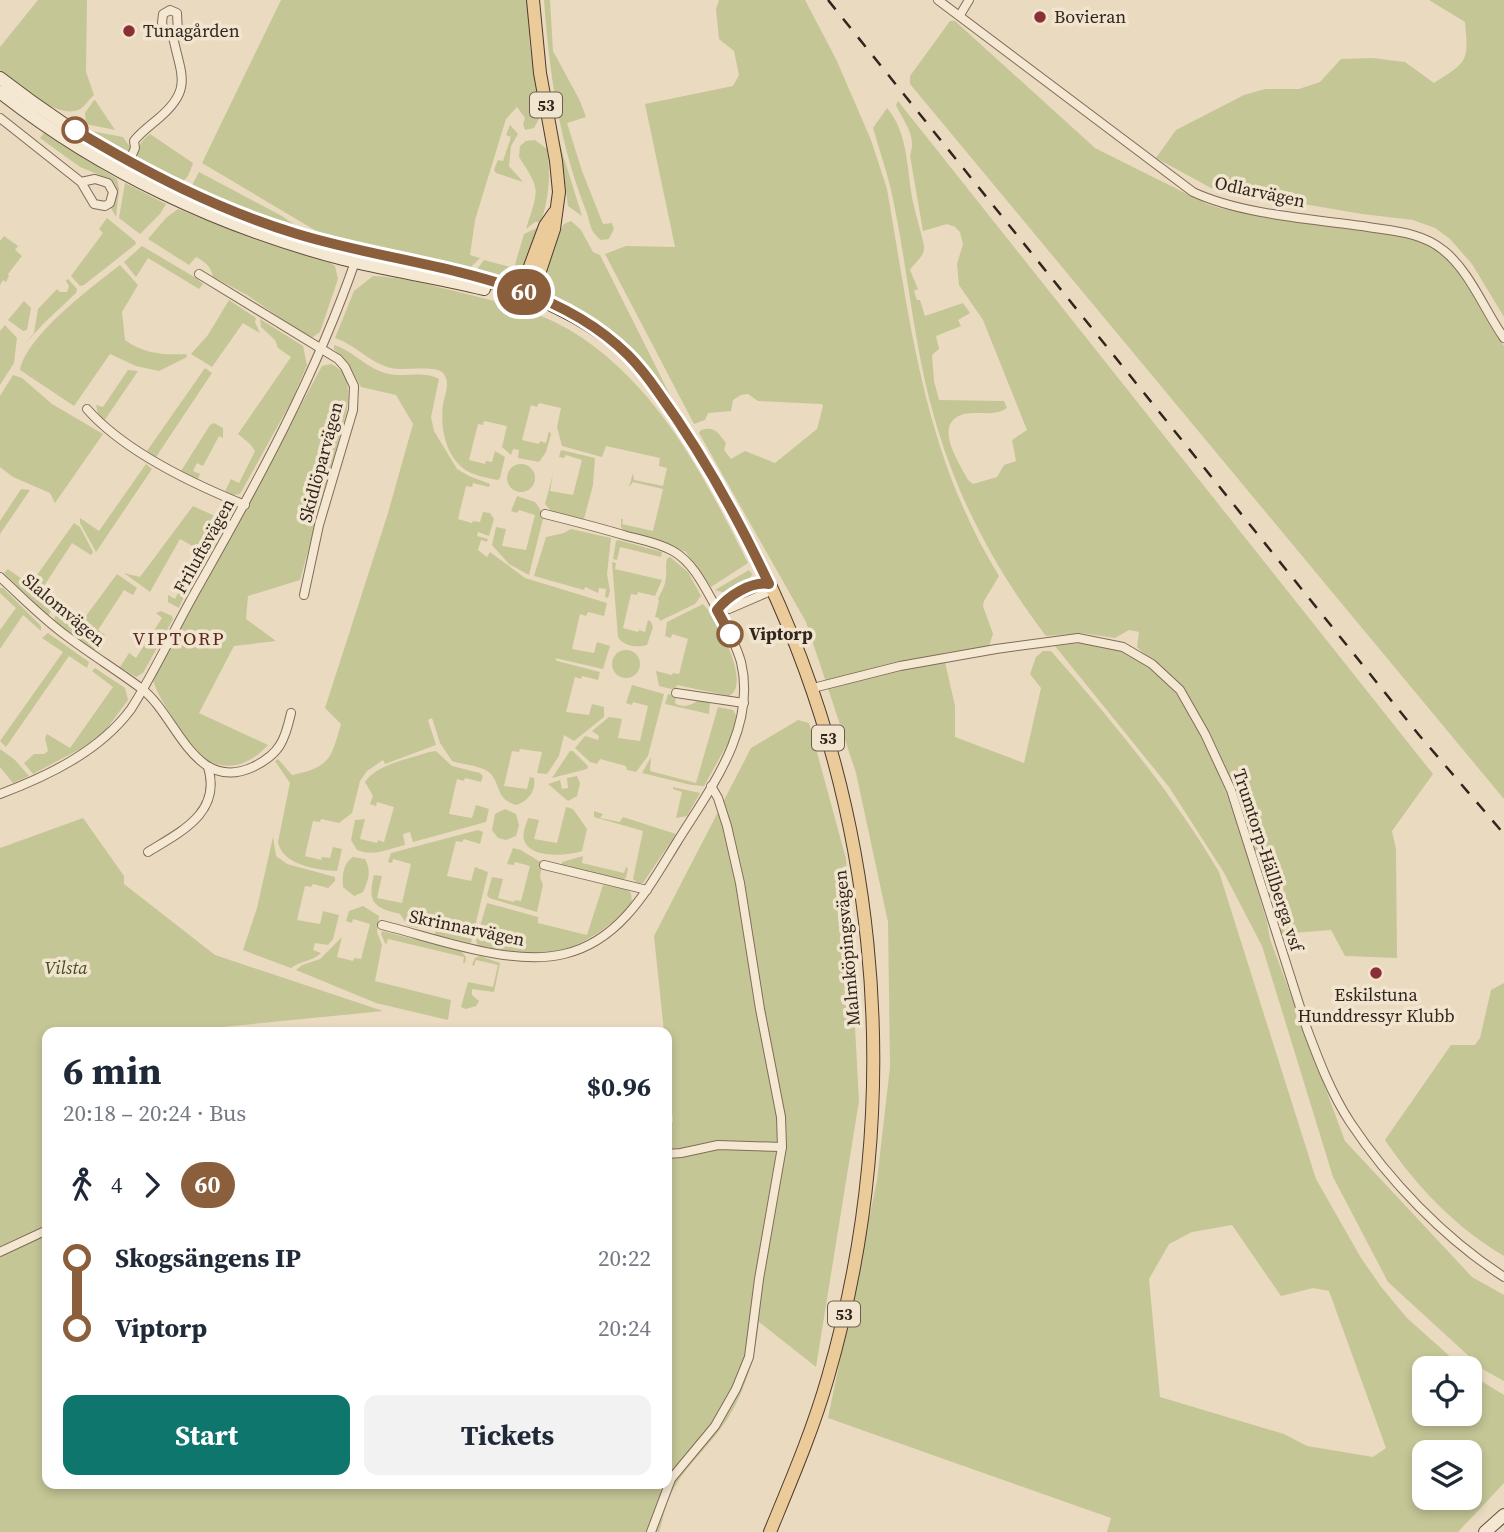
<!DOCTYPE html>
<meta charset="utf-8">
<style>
body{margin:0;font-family:"Source Serif 4",serif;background:#f2f2f3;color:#1f2937;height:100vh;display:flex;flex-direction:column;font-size:26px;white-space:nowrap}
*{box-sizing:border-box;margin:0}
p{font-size:23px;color:#747a83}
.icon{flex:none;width:38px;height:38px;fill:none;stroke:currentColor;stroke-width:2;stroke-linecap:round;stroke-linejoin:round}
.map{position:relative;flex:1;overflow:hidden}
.sheet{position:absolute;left:42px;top:1027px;width:630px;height:462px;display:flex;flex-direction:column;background:#fff;border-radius:14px;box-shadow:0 4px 10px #0003}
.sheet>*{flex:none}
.badge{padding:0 14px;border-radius:23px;font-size:24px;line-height:46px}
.tools{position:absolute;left:1412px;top:1356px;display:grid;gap:14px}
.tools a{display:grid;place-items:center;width:70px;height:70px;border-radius:14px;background:#fff;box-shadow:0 4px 10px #0003;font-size:35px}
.map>.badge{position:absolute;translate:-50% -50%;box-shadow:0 0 0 4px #fff}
.legs{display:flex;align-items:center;gap:10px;height:77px;padding:0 21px;font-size:23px}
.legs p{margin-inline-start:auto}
.head{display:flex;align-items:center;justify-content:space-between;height:119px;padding:0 21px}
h1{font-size:38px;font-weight:700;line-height:52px}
.action{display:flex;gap:14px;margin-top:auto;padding:14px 21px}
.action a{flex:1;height:80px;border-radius:14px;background:#0f766e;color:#fff;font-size:28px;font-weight:700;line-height:80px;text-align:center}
.action a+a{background:#f2f2f3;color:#1f2937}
ul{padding:0 21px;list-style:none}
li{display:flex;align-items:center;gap:24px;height:70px;font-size:26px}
li i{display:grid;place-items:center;width:10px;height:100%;margin:0 9px;background:currentColor}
li i::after{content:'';width:18px;height:18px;margin:-9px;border:5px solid;border-radius:50%;background:#fff}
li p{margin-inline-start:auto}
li:first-child i{background:linear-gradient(#0000 50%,currentColor 0)}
li:last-child i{background:linear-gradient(currentColor 50%,#0000 0)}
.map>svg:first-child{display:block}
</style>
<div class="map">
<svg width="1504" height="1532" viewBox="0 0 1504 1532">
<rect width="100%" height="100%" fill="#eadac0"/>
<!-- green -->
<g fill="#c5c696" fill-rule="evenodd">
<path d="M38 0H87L86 72 94 95C88 100 84 108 78 110 55 119 17 83 0 70V47Z"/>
<path d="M281 0H527L530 47 541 115 534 128 525 130 523 124 525 118 517 107 506 119 475 220 470 255 480 258 470 268H461L318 232 202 163Z"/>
<path d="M544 0H550L553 51 579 99 586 117 567 123 582 171 603 224 612 223 614 229 609 239 601 240C588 230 591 222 585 208 559 141 549 71 544 0Z"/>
<path d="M719 0H805L836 59 871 140 887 189C911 326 924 454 999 576L984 601 983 606 993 634 989 646 943 653 955 706V737L1024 763 1041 688 1030 674 1036 657 1043 651H1051C1112 721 1172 792 1219 872L1316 1179 1361 1258 1382 1288 1407 1318 1463 1368H1424V1414H1470V1374L1504 1395V1483L1458 1532H1107L1111 1518 828 1418 877 1180 890 1067 888 922 856 773 806 622 699 433 701 430C715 426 718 433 726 443L724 450 731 459 745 451 775 463 817 429 823 406 822 404 758 401 748 394 741 395 733 400 731 411 708 413 705 420 694 424 605 254 626 246 675 247 645 104 733 86 739 75 734 51 719 39 716 9ZM1232 1225 1281 1296 1313 1288 1329 1291 1386 1448 1373 1457 1307 1446 1284 1434 1160 1397 1149 1279 1169 1244 1192 1232ZM1424 1452H1470V1498H1424Z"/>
<path d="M1429 0H1504V317L1472 264 1450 239 1435 228 1413 220 1362 214 1211 188 1156 158 1176 130 1244 95 1265 89H1299L1320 82 1341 59 1372 58 1405 62 1434 83C1467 62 1469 62 1465 22Z"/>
<path d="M950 21H955L1095 148 1207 204 1223 209 1411 237 1429 245 1445 257 1459 273 1504 346V799L910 84V76Z"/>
<path d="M546 88 563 155 582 216 568 206 562 161Z"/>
<path d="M94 100H95L115 130 86 124 85 113Z"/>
<path d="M898 101 1433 774 1392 831 1396 849 1397 958 1345 956 1331 930 1280 934C1254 848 1234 754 1176 683 1164 668 1149 659 1137 647L1139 632 1129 630 1115 638 1082 633 1046 636C996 570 958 500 935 420 913 345 908 266 891 190 886 169 879 149 873 128L887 108C910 135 906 173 914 206 915 213 925 244 924 248 924 257 914 263 910 270L918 289 914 291 917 300H920L925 316 963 303 970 313 958 320 961 326 936 336 939 349 932 355 934 381 939 400 1004 401 1007 408C993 417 979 411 964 414 931 423 960 464 968 480L973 484 997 477 1004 465 1016 461 1012 440 1027 430 983 320 959 285 957 264 963 244 960 232 955 227 947 224 923 231 910 156C917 135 904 123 896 105Z"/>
<path d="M510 125 518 134 511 146 509 166 523 182 496 173 494 170 498 160 503 161 511 137 506 135Z"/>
<path d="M86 130 123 137 130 147 129 153 124 156 89 137Z"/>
<path d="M44 133 117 179 119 189 116 217 111 208 116 193V186L112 180 80 167 40 138Z"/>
<path d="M150 134 193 163C190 171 188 181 179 182L139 165C134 155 140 140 150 134Z"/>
<path d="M535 140 547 149C551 175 549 197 541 222H535L526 229C538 190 542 192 519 157L520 146 526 141Z"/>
<path d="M199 172 282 216 299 228 256 215 191 187Z"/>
<path d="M125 183 166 204 160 214 140 234 119 218Z"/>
<path d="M178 209 244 235 326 260 335 266 338 279 320 332 313 337 306 336 247 295 213 277C211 266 205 262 196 257L189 265 148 239 166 218Z"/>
<path d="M107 218 135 241 136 244 84 285 80 286 71 276 103 233 99 229Z"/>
<path d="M571 221 581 230 593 252 600 255 672 399 648 369 550 299 543 282 561 229 564 224Z"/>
<path d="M539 227 523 273 516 280 505 279 475 272 484 260 514 268 524 234Z"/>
<path d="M4 236 18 246 15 250 22 256 8 274 9 276 6 282 3 280 0 285V241Z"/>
<path d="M142 246 196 278 203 284 199 289 148 258 136 277 124 262Z"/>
<path d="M120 265 138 285 122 312 125 340C144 354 163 355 186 354L187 357 159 371 136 366 110 354 74 406 20 370C27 335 92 287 120 265Z"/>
<path d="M373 276C404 277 437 287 467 294 501 303 537 311 568 329 656 381 704 476 748 563L711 587 686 552 652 538 623 530 621 527V519H623L622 524 653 531 663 489 633 482 629 487 633 473 634 480 663 486 667 468 659 466 660 458 606 446 602 457 562 446 557 427 561 408 539 403 537 407 531 405 522 440 539 444 540 441 546 443 549 431 551 434 546 452 539 462 518 458 519 450 513 449 511 455 502 447 507 426 484 421 483 425 478 424 469 460 485 464 486 461 492 462 495 451 505 457 500 478 498 480C488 478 476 476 467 471 445 457 440 427 443 404 445 394 451 382 443 373 436 365 403 371 391 368 370 363 356 345 335 338L354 291Z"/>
<path d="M68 279 77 289 76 293 43 324 24 345 34 333 38 309 57 289 60 292H67L69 286 66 281Z"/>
<path d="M229 300 256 318 255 322 260 333 243 323 212 367 191 354 208 335Z"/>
<path d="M24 301 31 308 27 330 23 331 8 320Z"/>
<path d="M260 319 303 346 307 365 291 402 240 494 233 495 225 491 231 479 239 483 255 451 250 444 238 434 291 357 278 348 275 340 261 327Z"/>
<path d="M5 325 17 338 14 363 0 385V331Z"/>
<path d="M334 345C354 351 368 370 389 374 404 377 426 371 439 379L431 417 434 431 457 469 469 476 490 484 489 487 473 483 472 487 466 486 458 519 472 523 473 521 480 522 483 512 490 513 494 519 489 536 478 532 477 536 488 539 487 542 481 540 478 550 487 557 490 552 525 578 607 603 604 616 588 612 586 616 580 614 572 649 594 653 597 642 610 646 603 669 555 658 557 661 600 672 598 680 582 676 581 679 575 677 566 712 589 715 592 704 604 707V717L574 741 564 735 559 756 547 774 537 773 542 752 520 749 519 752 512 751 504 786 527 789 530 777 534 778C536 791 529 801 516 805 496 799 501 786 491 774 482 765 463 765 452 761L440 743 432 718 428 720 436 745 385 764 383 760 367 771 360 781 352 813 339 823 321 819 320 822 313 821 305 856 321 860 322 857 330 858 333 847 342 849 337 871C317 870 282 865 278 842L290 783 275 761 278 759 292 775C330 767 331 759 341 724L325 708 388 513 413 424 396 395 361 387 349 364 334 349Z"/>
<path d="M331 364C351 373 349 391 347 410L300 580 248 596 246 619 276 641 234 646 199 713 268 745C243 772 215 773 189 746 182 739 178 727 173 718 165 705 157 694 153 680L322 366Z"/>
<path d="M205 368 212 373 156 457 147 451Z"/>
<path d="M128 370 138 371 104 421 99 418 96 405 103 407Z"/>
<path d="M13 375 22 378 52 404 103 434 55 503 50 493 13 477 0 467V396Z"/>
<path d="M214 423 223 428V438L219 436 203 466 197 463 193 471 200 474 198 479 181 471 210 425Z"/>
<path d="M561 450 595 458 593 485 584 519 551 511 545 504 553 474 550 491 573 495 582 460 566 455 564 458 559 457Z"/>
<circle cx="521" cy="478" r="14"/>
<path d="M146 464 152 469 96 552 80 523V518L99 531Z"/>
<path d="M21 489 30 490 0 534V521Z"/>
<path d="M517 496 535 502 544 515 529 575 509 564 492 545 496 527 506 529 502 546 526 550 535 515 519 510 517 513 511 511Z"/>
<path d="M193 506 226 521 188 587 179 608 168 602V595L175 599 201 551 180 539 150 592 124 573 140 577Z"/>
<path d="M74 523 80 527 93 552 91 555 72 543 42 589 58 601 48 616 4 573 8 569 30 585Z"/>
<path d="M571 529 611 538 607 574 610 591 608 598 605 597 606 589 599 588 598 593 585 587 584 590 534 576 546 537 564 533Z"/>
<path d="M618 540 662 552 661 557 620 547 617 560 613 559 616 541Z"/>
<path d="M670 557 688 572 701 596 695 604 660 621 659 618 655 617 659 601 658 599C661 592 666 585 666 576 667 570 665 566 667 559Z"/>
<path d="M612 562 616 563 615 569 662 580 655 596 638 592 637 595 631 594 623 628 638 632 639 630 645 632 648 620 651 622 653 627 647 645C637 648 623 646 618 637Z"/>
<path d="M749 570 752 574C748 589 729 596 715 590Z"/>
<path d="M117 574 137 588 133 595 124 590 98 630 105 635 94 651 55 622 54 618 62 606 83 620Z"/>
<path d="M0 588H3L41 626V631L23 615 0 649V630L16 608 0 593Z"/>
<path d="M703 604C716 617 753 685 729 696L677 685 675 690 659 686 656 671 672 675 673 673 679 674 688 639 672 634 671 638 665 636 667 622Z"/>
<path d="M161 611 172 616 173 619 143 673 136 677 120 667 129 653 136 658 162 618 156 613Z"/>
<path d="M48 633 89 662 87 668 69 656 6 747 0 741 63 652 42 638Z"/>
<path d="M1080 643C1099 646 1120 649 1137 658 1208 696 1245 849 1267 922L1270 939 1345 1141 1472 1277 1504 1295V1381L1484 1370 1388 1282 1333 1177 1262 946 1223 871 1169 787 1055 646Z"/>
<circle cx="626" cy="664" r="14"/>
<path d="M95 668 125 688 128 700 105 731 82 748 33 774 24 763 34 754H44L48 751 45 738 47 734 70 748 113 687 92 671Z"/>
<path d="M632 685 664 694 648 756 636 772 627 770 626 766 600 759 597 764 590 762 575 748 585 736 598 740 599 736 592 731 609 717 622 719 618 738 640 741 648 706 633 702 632 705 626 703Z"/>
<path d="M668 694 676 696 675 703C684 709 691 705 699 700L710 702 709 714 665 704Z"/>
<path d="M718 707 733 710 737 717 729 741 704 786 691 785 642 773 651 757 650 771 696 783Z"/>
<path d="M798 720 809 723 846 859 859 1101 816 1367 759 1322C755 1362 741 1405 715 1436 700 1455 680 1473 670 1496 665 1507 663 1520 659 1532H0V848L83 818 124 876V884L215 955 383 1011 212 1028 214 1032H47V1484H667V1120L673 1122 667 1063V1032H664L654 936 751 748Z"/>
<path d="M0 749 15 760 29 776 13 783 0 767Z"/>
<path d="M436 751 452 766 480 773 483 776 481 782 465 778 464 781 457 779 449 814 472 818 476 805 489 809 486 822 413 842 410 832 403 834 405 845C386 849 376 857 357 850L351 840 355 820 365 819 360 839 377 843 378 840 384 842 394 807 377 802 376 806 370 804 373 796 365 782C377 764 409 759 429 752Z"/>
<path d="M570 751H573L588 766 587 769 552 778Z"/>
<path d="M577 776 580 783 577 796 568 801 548 784 560 780 562 789 568 788 567 778Z"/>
<path d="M673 787 700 793 687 816 676 818 682 792 673 789Z"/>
<path d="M566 807 573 809 587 829 582 851C568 856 530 859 524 840 522 833 526 825 528 818L539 820 534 839 557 843Z"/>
<path d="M505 809 516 814 519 825 516 836 506 840 498 838 492 830 495 814Z"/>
<path d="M594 811 603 814 600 818 620 822 623 817 676 834 643 883H638L633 879 643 831 594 817Z"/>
<path d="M478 830 483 832 480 844 464 839 462 842 456 841 447 876 471 881 475 867 488 872 471 943 435 935 436 927 419 924 418 928 408 926 400 914C374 908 367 902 374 875L382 876 377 898 402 903 411 864 393 859 392 863 388 862 391 853Z"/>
<path d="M273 837 276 856 287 864 335 877V881L328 888 313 884 311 887 305 886 297 920 320 924 323 911 339 915 333 939 328 945 315 943 313 950 321 953C313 961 300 961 291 968L243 950 257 908Z"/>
<path d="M513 848 521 850 542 863 540 877 543 885 537 912 489 898 487 895 492 877 503 879 498 898 514 902 515 900 521 901 530 866 515 862 514 865 507 864Z"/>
<path d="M583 856 582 863 624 873 626 867 628 868 626 878 621 880 562 865V862Z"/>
<path d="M353 857 365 859C372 871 368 881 363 892L354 896 343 887C342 876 343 863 353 857Z"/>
<path d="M603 885 626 889 631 893 632 903C588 951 540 966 477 944L476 939 487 903 538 917V923L587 935Z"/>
<path d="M363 906 379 916 377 932 382 945 375 981 451 1000 448 1020 376 1003 296 970 302 965 320 959 342 937 337 957 353 961 354 958 361 959 370 924 353 919 352 923 346 921 349 911Z"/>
<path d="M382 931 461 951 466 957 465 963H463L464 957 388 939 386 945 381 934Z"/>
<path d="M480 956 500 963 494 992 472 989V995L479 1001 476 1006 466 1009 461 1007 468 982 493 987 498 965 476 960 474 966 472 965 475 958Z"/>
<path d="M1504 983V1256C1456 1228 1416 1186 1385 1140L1451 1045H1475L1480 1038 1491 990Z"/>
</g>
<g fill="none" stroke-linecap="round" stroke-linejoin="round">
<!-- street casing -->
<g stroke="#816b5a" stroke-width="10">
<g id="street">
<path d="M938 0 1193 192C1240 214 1310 219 1362 226 1389 231 1420 231 1443 250 1469 270 1485 311 1504 338"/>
<path d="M960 15 969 0"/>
<path d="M0 118 81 182 94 204 105 206 110 203 113 192 108 183 95 179 81 182"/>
<path d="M129 162 135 148 134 141C141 132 151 125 159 118 193 89 181 75 173 37L178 33 177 13 170 10 163 14 162 23 165 32 173 37"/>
<path d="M199 274 338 359 345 367 354 386 353 410 319 525 304 595"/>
<path d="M87 409C124 451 193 484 245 505"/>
<path d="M0 577C22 597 43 619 68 637 92 655 118 671 142 689 177 716 194 794 253 767 280 754 285 740 291 713"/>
<path d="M759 582 769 584 766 593 729 609 717 610 726 599Z"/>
<path d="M813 688 900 666 996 649 1078 638 1123 647 1152 664 1180 690 1205 734 1231 790 1307 1029C1319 1061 1331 1093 1350 1122 1389 1181 1444 1238 1504 1277"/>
<path d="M676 693 744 703"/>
<path d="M0 794C48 776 100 751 131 709 156 670 175 627 198 587 258 481 316 375 356 259"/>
<path d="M148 852C180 832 222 813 208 767"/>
<path d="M544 865 647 890"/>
<path d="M382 925C435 938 511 967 564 954 621 941 649 887 677 842 710 789 757 728 741 662 736 644 726 626 717 609 705 588 694 563 673 551 659 543 642 540 627 536 600 528 573 521 545 514"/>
<path d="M667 1154 681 1153 718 1145 782 1147"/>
<path d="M0 1252 47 1230"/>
<path d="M651 1532 671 1479 715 1426 736 1389 749 1357 759 1279 782 1147 781 1117 760 1009 740 883 727 826 718 798 711 786"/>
</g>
</g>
<!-- secondary casing -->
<g stroke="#634d3d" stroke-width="14">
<g id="secondary">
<path d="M0 78C88 146 191 205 299 235 373 255 448 268 521 291"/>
<path d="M0 92C100 171 220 227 343 259 390 271 437 277 484 289"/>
<path d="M1485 1532 1504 1515"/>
</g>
</g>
<!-- primary casing -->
<g stroke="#4f3b2e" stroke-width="14">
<g id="primary">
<path d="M521 291C558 307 597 326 627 354 639 365 648 378 658 391 688 435 716 479 741 526 880 788 910 1093 828 1377 813 1430 791 1481 770 1532"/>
<path d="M519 296 545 226 554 213"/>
<path d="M530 301 554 229 559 192 556 161 540 73 533 0"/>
</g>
</g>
<!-- street -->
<use href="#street" stroke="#f5e8d3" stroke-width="8"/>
<!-- secondary -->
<use href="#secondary" stroke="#f5e8d3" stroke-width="12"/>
<!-- primary -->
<use href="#primary" stroke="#ebcb9a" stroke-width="12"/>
<!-- rail -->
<path stroke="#32251d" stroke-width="2.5" stroke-dasharray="12 12" stroke-linecap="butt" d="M828 0 1419 735 1504 834"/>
</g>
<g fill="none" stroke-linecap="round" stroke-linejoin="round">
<!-- line-1 casing -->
<g stroke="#fff" stroke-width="16">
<path id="line-1" d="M75 130C145 172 216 209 294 233 405 268 541 269 628 355 640 367 649 379 658 392 702 453 737 516 769 584 751 581 728 596 717 610L730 634"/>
</g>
<!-- line-1 -->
<use href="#line-1" stroke="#8b5e3c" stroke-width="10"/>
</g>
<!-- markers -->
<g fill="#8b2f37" stroke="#f2e5cf" stroke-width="2.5">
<circle cx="1040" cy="17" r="7"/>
<circle cx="129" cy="31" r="7"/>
<circle cx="1376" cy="973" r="7"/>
</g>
<g fill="#fff" stroke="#8b5e3c" stroke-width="3.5">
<circle cx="75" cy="130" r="12"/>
<circle cx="730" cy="634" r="12"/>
</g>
<g text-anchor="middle" stroke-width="7" stroke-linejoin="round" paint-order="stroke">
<!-- shield labels -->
<g fill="#f2e5cf" stroke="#6c5f52" stroke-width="2">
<rect x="530" y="92.5" width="32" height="25" rx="5"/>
<rect x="812" y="725.5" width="32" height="25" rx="5"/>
<rect x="828" y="1301.5" width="32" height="25" rx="5"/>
</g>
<g font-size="16" font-weight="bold" fill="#32251d">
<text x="546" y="111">53</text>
<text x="828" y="744">53</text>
<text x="844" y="1320">53</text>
</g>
<!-- poi labels -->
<g font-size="18" fill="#32251d" stroke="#f2e5cf" text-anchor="start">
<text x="1054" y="23">Bovieran</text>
<text x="143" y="37">Tunagården</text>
<text x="1376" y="1001" text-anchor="middle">Eskilstuna<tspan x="1376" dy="21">Hunddressyr Klubb</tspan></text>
</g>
<!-- street labels -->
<g font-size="18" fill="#32251d" stroke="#f2e5cf">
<text transform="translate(1260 192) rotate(12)" y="6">Odlarvägen</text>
<text transform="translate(321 462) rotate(-75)" y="6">Skidlöparvägen</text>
<text transform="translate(204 546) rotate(-61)" y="6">Friluftsvägen</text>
<text transform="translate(64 610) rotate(40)" y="6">Slalomvägen</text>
<text transform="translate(1268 860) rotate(72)" y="6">Trumtorp-Hällberga vsf</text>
<text transform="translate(467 928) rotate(12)" y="6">Skrinnarvägen</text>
<text transform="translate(847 948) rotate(-95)" y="6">Malmköpingsvägen</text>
</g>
<!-- stop labels -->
<g font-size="18" font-weight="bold" fill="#32251d" stroke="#f2e5cf" text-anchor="start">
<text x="749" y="640">Viptorp</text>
</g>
<!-- park labels -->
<g font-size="18" font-style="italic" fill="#464d25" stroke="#f2e5cf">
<text x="66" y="974">Vilsta</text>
</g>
<!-- neighbourhood labels -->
<g font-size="19" letter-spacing="2" fill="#5b2720" stroke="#f2e5cf">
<text x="179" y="645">VIPTORP</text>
</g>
</g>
</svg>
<div class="tools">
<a><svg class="icon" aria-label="locate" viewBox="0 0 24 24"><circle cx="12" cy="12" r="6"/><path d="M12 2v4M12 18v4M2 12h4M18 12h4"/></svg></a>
<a><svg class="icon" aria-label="layers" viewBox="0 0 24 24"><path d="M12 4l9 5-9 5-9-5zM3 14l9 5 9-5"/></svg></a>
</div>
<b class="badge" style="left:524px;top:292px;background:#8b5e3c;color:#fff">60</b>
<section class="sheet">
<div class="head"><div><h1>6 min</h1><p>20:18 – 20:24 · Bus</p></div><b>$0.96</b></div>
<div class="legs"><svg class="icon" aria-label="walk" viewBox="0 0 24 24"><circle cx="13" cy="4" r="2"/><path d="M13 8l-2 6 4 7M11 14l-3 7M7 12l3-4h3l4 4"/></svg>4<svg class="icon" aria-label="forward" viewBox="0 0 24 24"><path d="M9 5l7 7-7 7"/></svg><b class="badge" style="background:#8b5e3c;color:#fff">60</b></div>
<ul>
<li><i style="color:#8b5e3c"></i><b>Skogsängens IP</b><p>20:22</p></li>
<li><i style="color:#8b5e3c"></i><b>Viptorp</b><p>20:24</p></li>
</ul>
<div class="action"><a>Start</a><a>Tickets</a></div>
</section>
</div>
